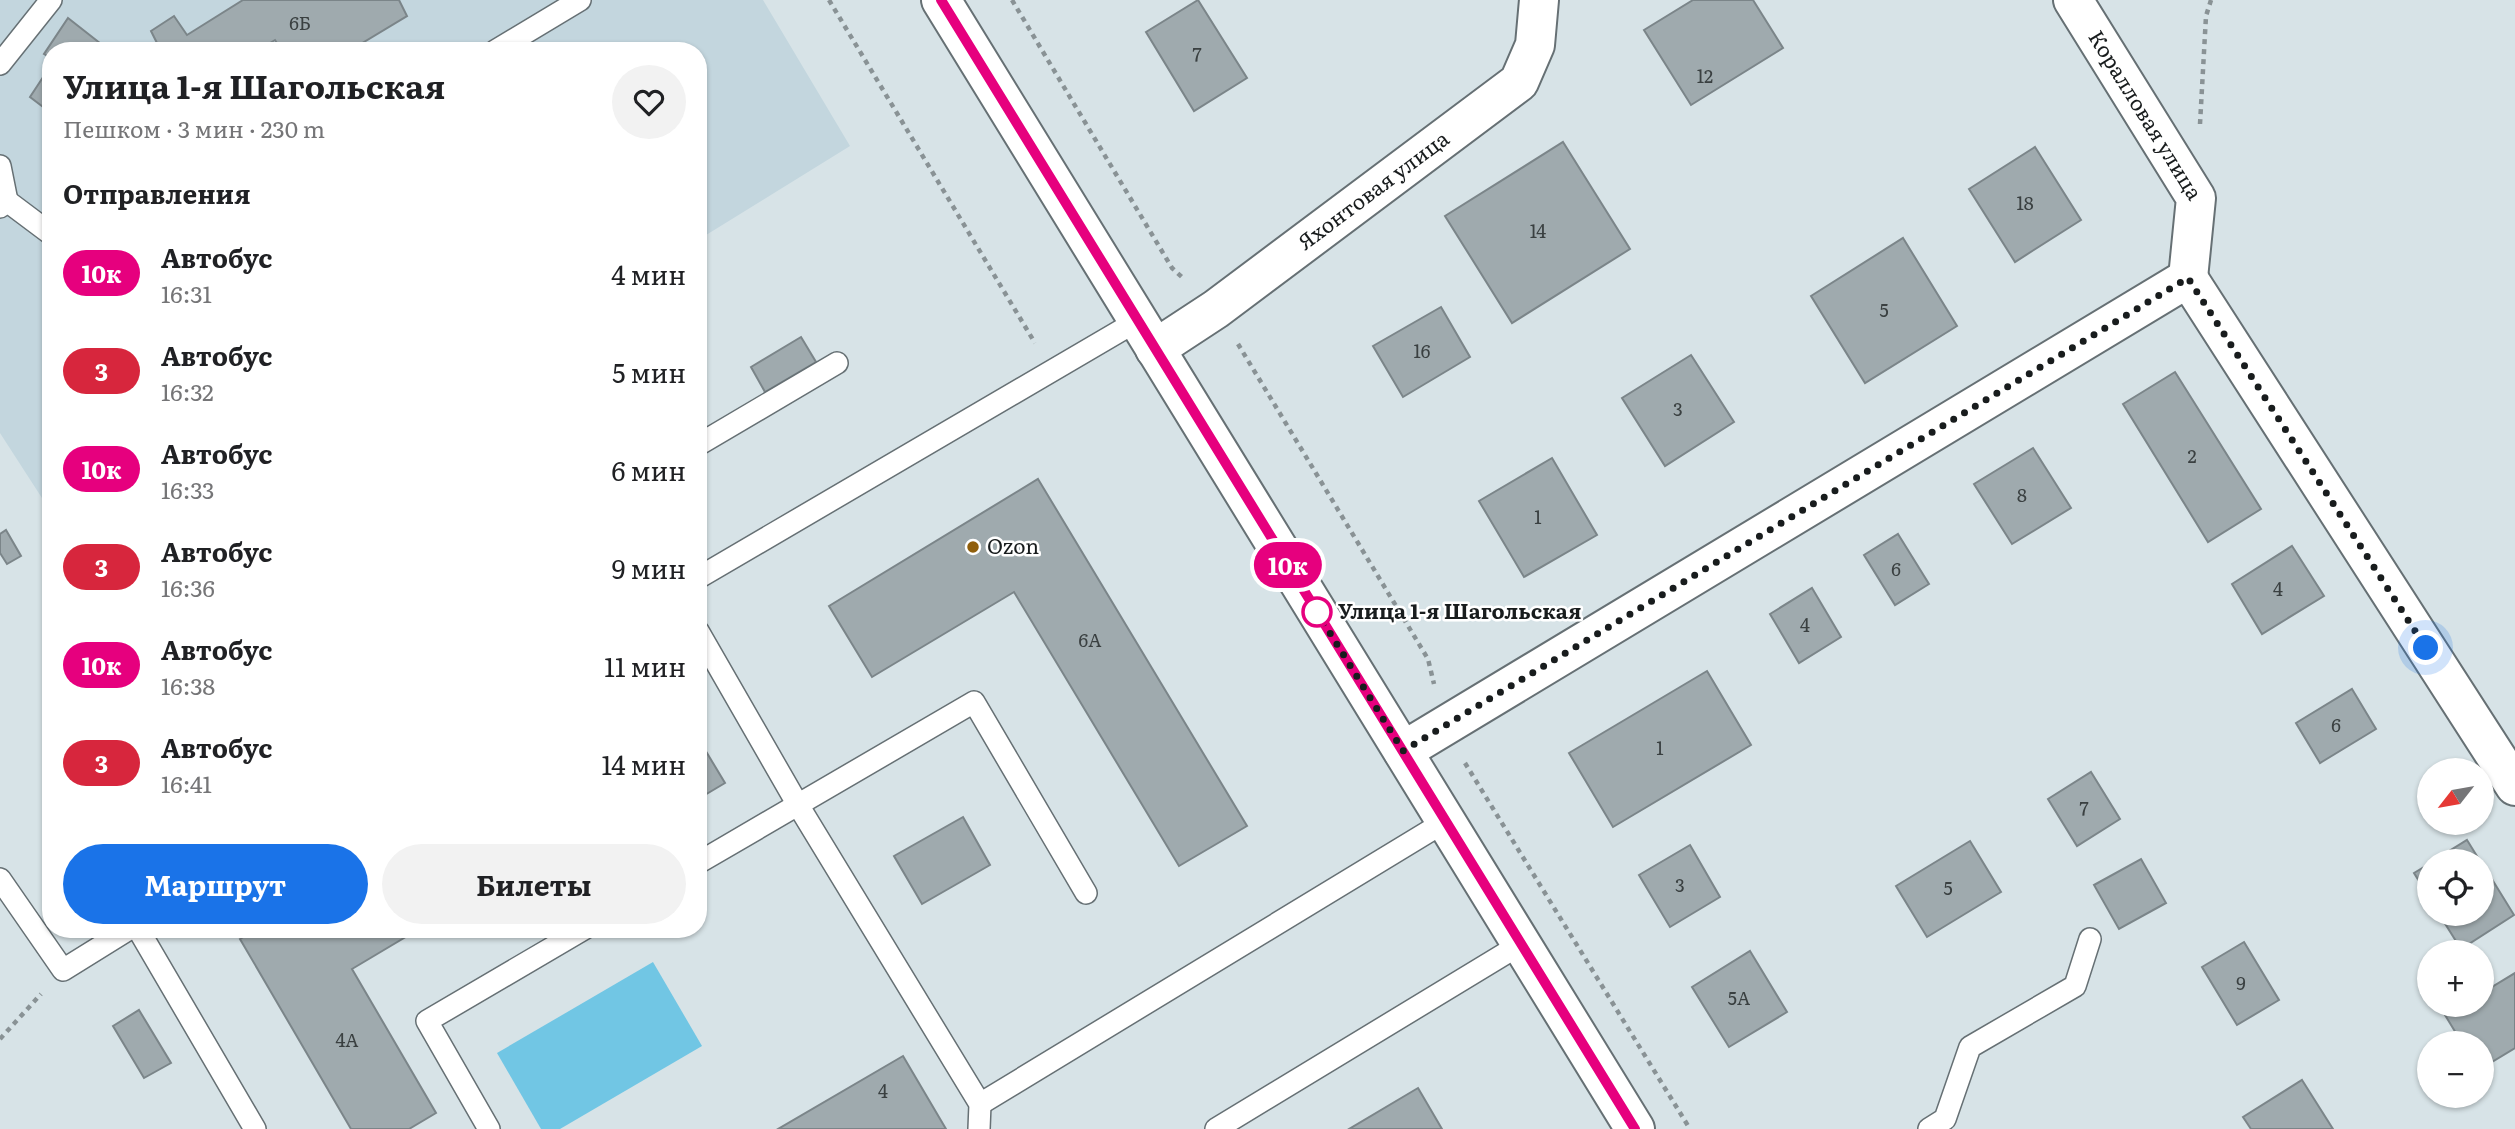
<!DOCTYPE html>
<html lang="ru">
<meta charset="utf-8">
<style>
body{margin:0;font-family:Literata,serif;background:#f2f2f2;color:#202124;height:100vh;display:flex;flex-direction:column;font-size:26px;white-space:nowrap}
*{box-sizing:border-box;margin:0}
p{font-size:23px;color:#757577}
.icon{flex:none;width:38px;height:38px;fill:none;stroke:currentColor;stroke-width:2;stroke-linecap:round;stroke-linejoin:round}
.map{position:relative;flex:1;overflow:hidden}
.sheet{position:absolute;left:42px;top:42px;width:665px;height:896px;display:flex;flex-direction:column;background:#fff;border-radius:28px;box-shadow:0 2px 5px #0004}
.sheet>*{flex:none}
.badge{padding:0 14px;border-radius:23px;font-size:24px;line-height:46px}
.needle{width:46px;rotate:239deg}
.fabs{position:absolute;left:2417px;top:758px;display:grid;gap:14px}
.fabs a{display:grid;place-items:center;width:77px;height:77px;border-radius:50%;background:#fff;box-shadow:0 2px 5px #0004;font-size:35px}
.you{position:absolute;width:35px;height:35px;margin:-18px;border:5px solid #fff;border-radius:50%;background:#1a73e8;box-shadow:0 0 0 10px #1a73e833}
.map>.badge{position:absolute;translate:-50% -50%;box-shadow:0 0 0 4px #fff}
h2{padding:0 21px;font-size:26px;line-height:63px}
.round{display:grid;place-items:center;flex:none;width:74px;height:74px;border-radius:37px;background:#f2f2f2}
.overview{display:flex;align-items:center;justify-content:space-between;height:119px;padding:0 21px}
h1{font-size:33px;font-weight:700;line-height:52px}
.button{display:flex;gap:14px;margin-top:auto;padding:14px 21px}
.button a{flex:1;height:80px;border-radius:42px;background:#1a73e8;color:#fff;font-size:28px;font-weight:700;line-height:80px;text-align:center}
.button a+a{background:#f2f2f2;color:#202124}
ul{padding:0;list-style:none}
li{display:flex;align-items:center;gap:21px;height:98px;padding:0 21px}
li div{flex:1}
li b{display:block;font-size:26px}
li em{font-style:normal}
li .badge{min-width:77px;font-weight:700;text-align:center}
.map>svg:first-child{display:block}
</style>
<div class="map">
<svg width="2515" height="1129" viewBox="0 0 2515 1129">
<rect width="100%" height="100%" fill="#d7e3e7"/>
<!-- built -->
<path fill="#c3d6de" d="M0 0H763L850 146 698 240V51H51V512L0 433Z"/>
<!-- green -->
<path fill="#71c6e4" d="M653 962 702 1046 560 1129H541L497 1053Z"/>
<!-- building -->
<g fill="#9faaae" stroke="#7b8589" stroke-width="2">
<path d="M243 0H399L407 16 349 51H282L275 40 257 51H154L159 47 151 31 174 16 187 35Z"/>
<path d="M1198 0 1247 78 1194 111 1146 32Z"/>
<path d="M1693 0H1753L1783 48 1691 105 1644 30Z"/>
<path d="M68 18 110 51H51V58L44 54Z"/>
<path d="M51 65V113L30 97Z"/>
<path d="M1563 142 1630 249 1512 323 1445 216Z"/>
<path d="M2035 147 2081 220 2015 262 1969 189Z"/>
<path d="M1903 238 1957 326 1865 383 1811 296Z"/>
<path d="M1441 307 1470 357 1403 397 1373 346Z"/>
<path d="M801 337 816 362 765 392 751 367Z"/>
<path d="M1691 355 1734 422 1665 466 1622 398Z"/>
<path d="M2175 372 2261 509 2208 542 2123 404Z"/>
<path d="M2033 448 2071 508 2012 544 1974 484Z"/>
<path d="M1552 458 1597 535 1524 577 1479 501Z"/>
<path d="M1038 479 1247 826 1179 866 1014 592 872 677 829 606Z"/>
<path d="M6 530 21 556 7 564 0 553V534Z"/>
<path d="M1898 534 1929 584 1895 605 1864 555Z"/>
<path d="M2292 546 2324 596 2262 634 2232 584Z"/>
<path d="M1812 588 1841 637 1799 663 1770 614Z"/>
<path d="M1707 671 1751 745 1613 827 1569 753Z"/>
<path d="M2352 689 2376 729 2320 763 2296 723Z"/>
<path d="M698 738 725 783 698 799Z"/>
<path d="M2091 772 2120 819 2077 846 2048 799Z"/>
<path d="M963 817 990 865 922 904 894 856Z"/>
<path d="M2467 840 2480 861H2433Z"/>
<path d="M1970 841 2001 892 1927 937 1896 886Z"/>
<path d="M1690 845 1720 897 1670 927 1639 875Z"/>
<path d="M2141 859 2166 903 2119 929 2094 885Z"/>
<path d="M2482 863 2514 915 2461 949 2439 914H2482Z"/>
<path d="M2429 864V897L2414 873Z"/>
<path d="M257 929H419L352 969 436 1113 409 1129H351L240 939Z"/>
<path d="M2244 942 2279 1000 2237 1025 2202 967Z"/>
<path d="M1750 951 1787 1012 1729 1047 1692 987Z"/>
<path d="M2515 973V1048L2482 1068V1043H2462L2445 1015 2463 1004H2482V993Z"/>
<path d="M139 1010 171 1063 144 1078 113 1026Z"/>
<path d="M903 1056 946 1129H778Z"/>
<path d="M2302 1080 2333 1129H2251L2243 1117Z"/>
<path d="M1418 1088 1442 1129H1349Z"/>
</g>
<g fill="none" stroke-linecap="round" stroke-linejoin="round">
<!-- lane casing -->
<g stroke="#667074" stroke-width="24">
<g id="lane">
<path d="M495 51 580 0"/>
<path d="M0 64 51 0"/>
<path d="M0 166 7 201 0 207"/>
<path d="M7 201 51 234"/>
<path d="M698 445 837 363"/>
<path d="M698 578 1137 321"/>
<path d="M698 631 798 805 980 1104 979 1129"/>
<path d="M698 863 974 702 1086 893"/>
<path d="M0 879 63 970 129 929"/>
<path d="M138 929 255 1129"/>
<path d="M980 1104 1446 821"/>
<path d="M489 1129 427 1021 584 929"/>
<path d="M1216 1129 1521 944"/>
<path d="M1929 1129 1945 1119 1970 1047 2075 986 2090 939"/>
</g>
</g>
<!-- street casing -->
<g stroke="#667074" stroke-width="42">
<g id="street">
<path id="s1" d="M2073 0 2196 198 2188 278"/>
<path d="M2188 278 2515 786"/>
<path id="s2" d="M1155 349 1216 309 1519 82 1535 45 1539 0"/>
<path d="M1403 751 2188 278"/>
</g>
</g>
<!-- secondary casing -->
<g stroke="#667074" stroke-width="42">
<path id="secondary" d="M941 0 1635 1129"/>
</g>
<!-- path -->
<g stroke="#899295" stroke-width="4.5" stroke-dasharray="5 5" stroke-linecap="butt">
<path d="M829 0 1035 343"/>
<path d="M1012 0 1172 268 1184 279"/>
<path d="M2200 124 2206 16 2211 0"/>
<path d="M1238 344 1428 659 1434 684"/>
<path d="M1465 763 1690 1129"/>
<path d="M0 1039 41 994"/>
</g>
<!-- lane -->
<use href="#lane" stroke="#fff" stroke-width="21"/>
<!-- street -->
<use href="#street" stroke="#fff" stroke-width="38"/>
<!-- secondary -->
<use href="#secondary" stroke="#fff" stroke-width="38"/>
</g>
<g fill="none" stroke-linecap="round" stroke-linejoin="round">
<!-- line casing -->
<g stroke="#fff" stroke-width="16">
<path id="line" d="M941 0 1635 1129"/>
</g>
<!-- line -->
<use href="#line" stroke="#e6007e" stroke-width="10"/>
<!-- walk -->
<path stroke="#181c1d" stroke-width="7" stroke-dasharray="0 12.6" d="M1317 612 1403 751 2188 278 2426 648"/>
</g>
<!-- markers -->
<circle fill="#905f0c" stroke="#fff" stroke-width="2.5" cx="973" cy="547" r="7"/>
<circle fill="#fff" stroke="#e6007e" stroke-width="3.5" cx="1317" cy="612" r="14"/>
<g text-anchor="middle" stroke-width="5" stroke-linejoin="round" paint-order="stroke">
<!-- number labels -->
<g font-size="18" fill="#3a4041">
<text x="300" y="30">6Б</text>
<text x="1197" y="61">7</text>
<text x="1705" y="83">12</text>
<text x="2025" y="210">18</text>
<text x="1538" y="238">14</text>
<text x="1884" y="317">5</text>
<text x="1422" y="358">16</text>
<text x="1678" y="416">3</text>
<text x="2192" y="463">2</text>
<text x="2022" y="502">8</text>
<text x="1538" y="524">1</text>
<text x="1896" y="576">6</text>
<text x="2278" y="596">4</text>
<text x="1805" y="632">4</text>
<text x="1090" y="647">6А</text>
<text x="2336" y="732">6</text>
<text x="1660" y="755">1</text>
<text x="2084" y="815">7</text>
<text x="1680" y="892">3</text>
<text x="1948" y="895">5</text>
<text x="2241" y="990">9</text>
<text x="1739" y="1005">5А</text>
<text x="347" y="1047">4А</text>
<text x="883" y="1098">4</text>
</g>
<!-- street labels -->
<g font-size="21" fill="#181c1d" stroke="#fff">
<text dy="7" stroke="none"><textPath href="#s1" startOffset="136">Коралловая улица</textPath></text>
<text dy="7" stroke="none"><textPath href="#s2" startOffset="270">Яхонтовая улица</textPath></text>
</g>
<!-- poi labels -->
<g font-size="21" fill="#181c1d" stroke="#fff" text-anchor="start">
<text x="987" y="554">Ozon</text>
</g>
<!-- stop labels -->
<g font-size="21" font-weight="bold" fill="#181c1d" stroke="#fff" text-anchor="start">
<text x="1338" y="619">Улица 1-я Шагольская</text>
</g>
</g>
</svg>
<div class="fabs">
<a><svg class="needle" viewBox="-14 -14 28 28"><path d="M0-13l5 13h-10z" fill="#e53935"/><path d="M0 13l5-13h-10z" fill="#757577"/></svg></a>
<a><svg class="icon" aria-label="locate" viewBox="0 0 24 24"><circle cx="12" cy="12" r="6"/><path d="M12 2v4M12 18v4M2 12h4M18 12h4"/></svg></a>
<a>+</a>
<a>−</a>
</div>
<div class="you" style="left:2426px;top:648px"></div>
<b class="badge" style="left:1288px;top:565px;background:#e6007e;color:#fff">10к</b>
<section class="sheet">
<div class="overview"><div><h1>Улица 1-я Шагольская</h1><p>Пешком · 3 мин · 230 m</p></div><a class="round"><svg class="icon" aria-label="heart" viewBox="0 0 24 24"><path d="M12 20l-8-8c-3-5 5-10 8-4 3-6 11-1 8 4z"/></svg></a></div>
<h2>Отправления</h2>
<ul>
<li><span class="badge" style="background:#e6007e;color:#fff">10к</span><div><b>Автобус</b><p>16:31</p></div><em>4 мин</em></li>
<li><span class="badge" style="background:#d7263d;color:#fff">3</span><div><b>Автобус</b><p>16:32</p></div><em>5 мин</em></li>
<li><span class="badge" style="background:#e6007e;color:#fff">10к</span><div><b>Автобус</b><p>16:33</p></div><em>6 мин</em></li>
<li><span class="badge" style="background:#d7263d;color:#fff">3</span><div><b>Автобус</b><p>16:36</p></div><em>9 мин</em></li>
<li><span class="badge" style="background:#e6007e;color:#fff">10к</span><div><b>Автобус</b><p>16:38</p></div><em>11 мин</em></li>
<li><span class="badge" style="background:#d7263d;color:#fff">3</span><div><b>Автобус</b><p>16:41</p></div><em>14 мин</em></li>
</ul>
<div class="button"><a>Маршрут</a><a>Билеты</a></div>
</section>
</div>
